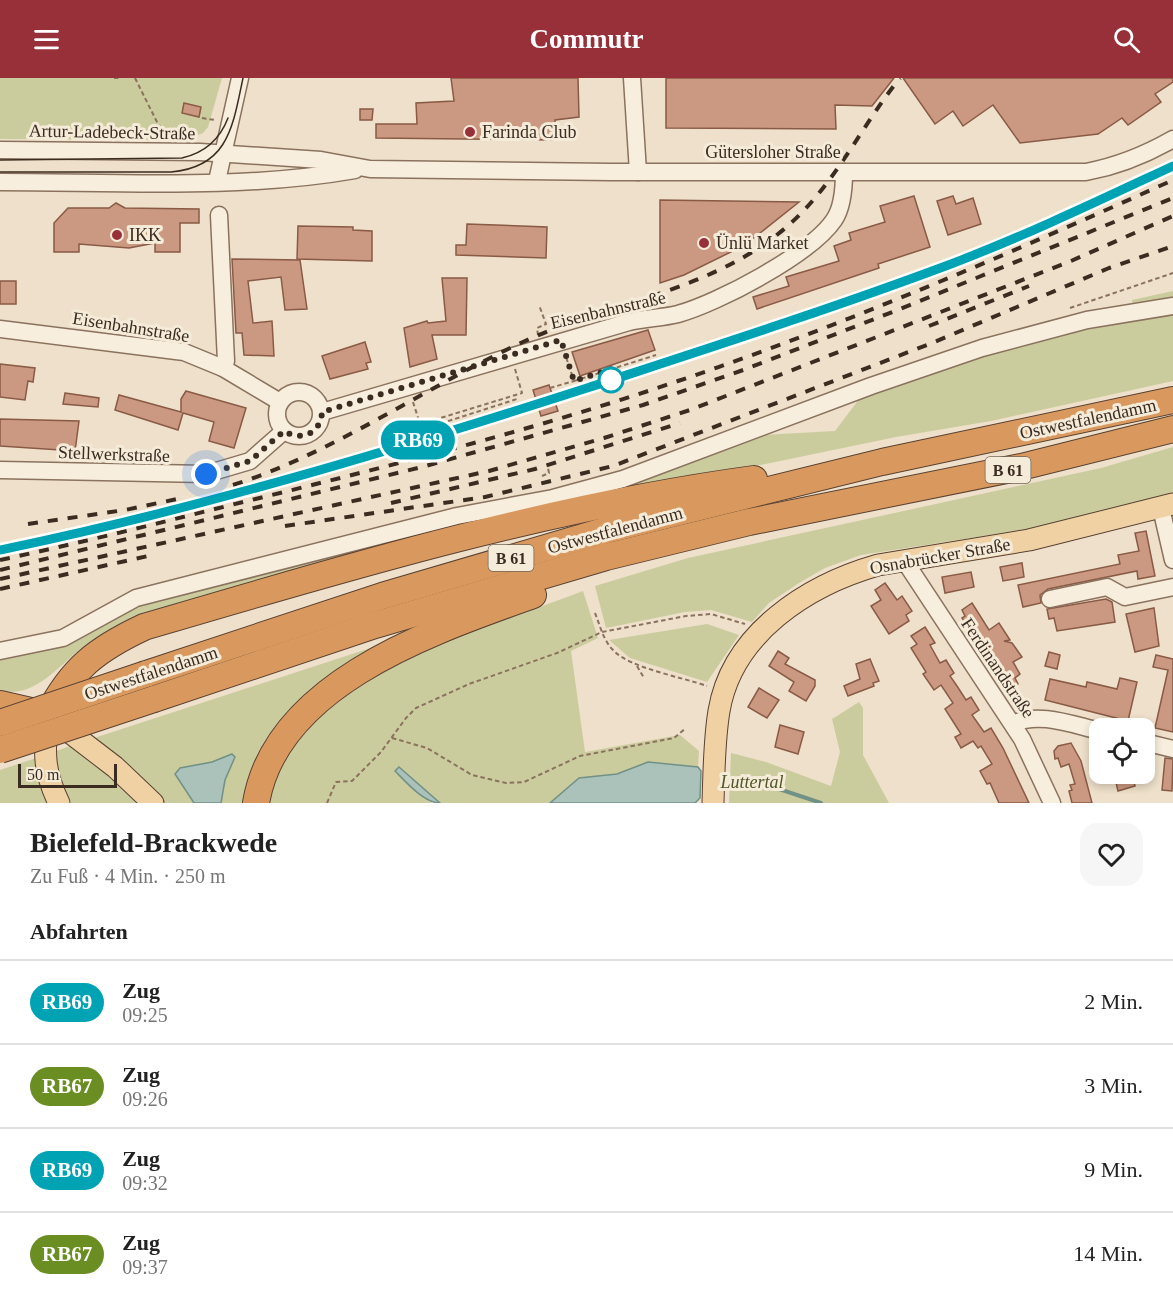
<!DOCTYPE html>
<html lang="de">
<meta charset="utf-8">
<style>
body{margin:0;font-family:"Times New Roman",serif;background:#f6f6f6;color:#222;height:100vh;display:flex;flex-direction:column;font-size:22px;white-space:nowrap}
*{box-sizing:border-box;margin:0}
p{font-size:20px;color:#767676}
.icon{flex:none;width:33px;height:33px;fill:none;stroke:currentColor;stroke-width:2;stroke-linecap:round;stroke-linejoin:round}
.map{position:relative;height:725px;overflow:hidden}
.panel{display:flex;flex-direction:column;background:#fff;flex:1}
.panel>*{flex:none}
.badge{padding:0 12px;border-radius:20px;font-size:21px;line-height:39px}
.fabs{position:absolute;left:1089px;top:640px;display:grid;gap:12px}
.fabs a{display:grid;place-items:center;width:66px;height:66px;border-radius:12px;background:#fff;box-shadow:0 3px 9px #0003;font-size:30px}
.scale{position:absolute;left:18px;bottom:15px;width:99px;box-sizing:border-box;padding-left:6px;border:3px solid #3b2c21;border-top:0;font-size:16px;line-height:21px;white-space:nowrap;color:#3b2c21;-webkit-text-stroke:4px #f5ebd9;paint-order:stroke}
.you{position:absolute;width:30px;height:30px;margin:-15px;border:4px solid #fff;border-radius:50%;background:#1a73e8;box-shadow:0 0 0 9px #1a73e833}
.map>.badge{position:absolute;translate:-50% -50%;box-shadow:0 0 0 3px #fff}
h2{padding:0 30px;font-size:22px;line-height:54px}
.round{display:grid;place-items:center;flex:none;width:63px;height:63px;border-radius:18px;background:#f6f6f6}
.head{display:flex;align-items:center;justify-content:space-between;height:102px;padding:0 30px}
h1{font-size:28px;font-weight:600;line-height:45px}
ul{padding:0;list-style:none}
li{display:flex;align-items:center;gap:18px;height:84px;padding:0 30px;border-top:2px solid #e0e0e0}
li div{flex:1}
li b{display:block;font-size:22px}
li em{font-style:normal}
li .badge{min-width:66px;font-weight:700;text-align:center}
header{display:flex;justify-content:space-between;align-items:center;height:78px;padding:0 30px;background:#983039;color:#fff;font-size:27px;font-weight:600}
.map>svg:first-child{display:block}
</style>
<header><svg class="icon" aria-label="menu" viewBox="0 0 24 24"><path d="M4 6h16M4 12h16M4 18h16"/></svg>Commutr<svg class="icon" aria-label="search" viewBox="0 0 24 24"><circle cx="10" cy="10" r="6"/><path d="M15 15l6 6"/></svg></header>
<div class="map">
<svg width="1173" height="725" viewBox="0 0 1173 725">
<rect width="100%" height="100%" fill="#eee0ca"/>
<!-- green -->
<g fill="#cbcc9d">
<path d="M0 0H222L208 49 203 55 185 62 0 61Z"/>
<path d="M1173 213V225L1133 230 1132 222Z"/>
<path d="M1173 236V303L991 343 896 359 640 412 120 549C108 555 95 561 83 569 59 587 34 622 0 612V579L131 529 762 357 835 353 863 316 1046 257Z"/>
<path d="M1173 369V415L1164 418 1105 434 1023 452 861 477 825 490 799 505 769 525 752 544 711 532 685 534 606 550 595 508 688 480 1101 390Z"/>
<path d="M583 513 598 560 571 573 585 674 680 657 699 673 698 689 648 684 617 696 579 700 550 725H440L399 689 396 693 432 725H261C265 715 267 703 271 694 276 686 285 677 292 669 363 582 481 552 583 513Z"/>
<path d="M707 546 739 557 707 604 630 580 609 562Z"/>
<path d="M398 561 332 600 247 725H165L91 661Z"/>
<path d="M859 624 863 630V677L889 725H729L731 675 766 684 831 708 840 674 832 641Z"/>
<path d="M70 668 99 690 137 725H71C60 709 55 693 56 673Z"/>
<path d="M36 680 52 725H0V692Z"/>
</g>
<!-- water -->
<g fill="#aac2b9" stroke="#719186" stroke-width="1.5">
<path d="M232 676 235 679 225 702 221 725H194L175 696 180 690 212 684Z"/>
<path d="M648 684 698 689 701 693 700 720 695 725H550L579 700 617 696Z"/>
<path d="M399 689 440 725C424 725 406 704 395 693Z"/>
</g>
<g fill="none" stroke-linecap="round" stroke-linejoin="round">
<!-- stream -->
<path stroke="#719186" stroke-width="4" d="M732 706 761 705 821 725"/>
</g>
<!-- building -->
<g fill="#cb9981" stroke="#895a45" stroke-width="1.5">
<path d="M451 0H578L579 39 555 42V62L376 60V46H417L416 25 454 23Z"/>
<path d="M666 0H894L872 28 835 27 836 51 666 50Z"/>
<path d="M903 0H1173V4L1155 16 1161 24 1128 47 1122 40 1098 56 1020 65 993 27 963 48 953 33 935 46Z"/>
<path d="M184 25 201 29 199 39 182 35Z"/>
<path d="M360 31H373L372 42H360Z"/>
<path d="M914 118 930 169 878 186 879 190 757 231 753 219 789 208 786 199 839 183 834 168 851 162 849 155 885 144 880 128Z"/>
<path d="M953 118 956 126 973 120 981 146 948 157 937 123Z"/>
<path d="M660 122 799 124 745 167 684 197 660 205Z"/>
<path d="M116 125 125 130 199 131V145H180V174H155V165L129 170 79 166V174H54V145L68 130H109Z"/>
<path d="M467 146 547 149 546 180 456 177V167H466Z"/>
<path d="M298 148 353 149V152L372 153V183L297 181Z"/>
<path d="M232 181 300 182 307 231 285 232 281 199 248 203 253 245 272 243 274 278 244 277 242 255H236Z"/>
<path d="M442 200H467L466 257H432L437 281 410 289 404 250 427 243 428 245 446 243Z"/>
<rect x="0" y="203" width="16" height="23"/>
<path d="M648 252 655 272 580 298 572 274Z"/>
<path d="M365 264 371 284 366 285 368 291 330 301 322 278Z"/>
<path d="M0 286 35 290 33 304 28 303 25 322 0 319Z"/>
<path d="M549 307 558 333 541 338 533 312Z"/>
<path d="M186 313 246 330 234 370 209 363 214 344 183 335 178 352 115 332 119 317 181 334V321Z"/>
<path d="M65 315 99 320 98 329 63 326Z"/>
<path d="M0 341 79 343 75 373 0 368Z"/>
<path d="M1146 453 1155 498 1138 501 1137 493 1048 511 1040 517 1041 525 1023 529 1018 507 1120 486 1118 477 1139 473 1135 455Z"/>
<path d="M1022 485 1024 499 1003 503 1000 489Z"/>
<path d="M971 494 974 509 945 515 942 499Z"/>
<path d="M885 505 897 522 902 518 912 533 906 537 909 543 889 556 871 528 881 522 875 512Z"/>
<path d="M1106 521 1112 524 1115 544 1057 553 1054 540 1049 541 1047 531Z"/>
<path d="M972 525 989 552 999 545 1010 562 1004 563 1012 565 1022 579 1013 584 1020 596 1015 600 1018 606 1009 611 962 540 965 538 962 532Z"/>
<path d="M1154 530 1159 568 1135 574 1126 536Z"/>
<path d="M925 549 935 565 930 567 940 585 946 582 954 595 950 598 957 608 966 622 971 619 979 632 972 637 984 654 991 650 1003 670 1029 725H999L990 705 987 706 980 693 992 686 981 668 978 670 973 663 961 670 955 659 961 656 945 631 953 625 941 607 934 612 923 596 926 594 911 570 917 566 911 558Z"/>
<path d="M778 573 789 580 785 586 815 602V608L806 623 789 613 794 604 769 588Z"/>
<path d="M1049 574 1060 577 1057 591 1045 588Z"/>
<path d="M1156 577 1173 581V654L1155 650 1168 592 1153 589Z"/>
<path d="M870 581 879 603 873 605 874 608 848 618 844 608 860 601 856 586Z"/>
<path d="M1120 600 1137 604 1128 643 1045 622 1050 601 1086 609 1087 604 1117 611Z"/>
<path d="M759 610 779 622 767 640 748 629Z"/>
<path d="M780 647 804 654 798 676 775 669Z"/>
<path d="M1071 665 1081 683 1092 725H1072L1069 713 1072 712 1070 707 1075 706 1069 686 1061 689 1058 680 1055 681 1054 673 1058 668Z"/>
<path d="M1165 680 1173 681 1172 713 1162 712Z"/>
<path d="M1114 696H1132L1135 708 1118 713Z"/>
</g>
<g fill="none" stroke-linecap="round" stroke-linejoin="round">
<!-- minor casing -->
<g stroke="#8a725e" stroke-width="19">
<g id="minor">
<path d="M632 0 638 94"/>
<path d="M0 72 200 74 321 82 370 91 611 94H1086C1118 88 1145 77 1173 61"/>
<path d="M217 103 240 0"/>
<path d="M0 104C115 104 242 112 355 92"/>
<path d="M219 137 226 283 223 290"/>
<path d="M0 251 184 274 223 290 280 324"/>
<circle cx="299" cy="336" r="22"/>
<path d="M322 334 629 244C645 240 662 240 678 236 718 225 811 176 834 142 843 129 844 109 844 94"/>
<path d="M0 392 206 396 250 383 284 353"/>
<path d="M1161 430 1173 482"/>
<path d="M904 482 1022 661 1052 725"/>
<path d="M1050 521 1107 509 1125 519 1173 509"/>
<path d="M0 573 63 560 136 520 457 438 553 420 623 401 871 308 982 270 1087 242 1173 228"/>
<path d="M1013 646C1039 633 1073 647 1100 653"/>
<path d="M1144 664 1173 671"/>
</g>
</g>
<!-- major casing -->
<g stroke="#594132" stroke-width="23">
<g id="major">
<path d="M55 643 115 689 153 725"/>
<path d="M47 644C44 677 44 694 59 725"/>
<path d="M713 725C714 695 714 663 719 633 732 555 808 507 878 487L1029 462 1173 426"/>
</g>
</g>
<!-- highway casing -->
<g stroke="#594132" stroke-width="28">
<g id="highway">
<path d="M146 596 382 518 607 452 882 384 1173 322"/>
<path d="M154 621 375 547 606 479 749 444 1021 389 1173 351"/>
<path d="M0 626 48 637C71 591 97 571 144 549 344 490 547 429 754 401"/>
<path d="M256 725C276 605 433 553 533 517"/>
</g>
</g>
<!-- path -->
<g stroke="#8a725e" stroke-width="2" stroke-dasharray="4.5 3" stroke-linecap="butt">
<path d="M114 0H121"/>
<path d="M135 0 159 48 166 51V59"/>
<path d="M202 40 215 42"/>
<path d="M1070 230 1173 195"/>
<path d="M538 257 537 250 546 246 539 227"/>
<path d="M515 291 522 315 434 342 436 347 517 321"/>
<path d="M574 303 656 277"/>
<path d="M550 310 574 303 566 279"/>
<path d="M413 324 421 349 435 345"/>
<path d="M542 398 549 395 548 390"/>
<path d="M595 535C600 547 603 562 613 572 629 590 682 599 707 608"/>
<path d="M637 588 644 600"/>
<path d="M392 660 427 670 472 697 506 705 524 704 580 678 674 660 686 650"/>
<path d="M327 725 336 704 352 703 381 674 406 640 416 630 469 606 557 575 602 554 686 538 711 536 745 546"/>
</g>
<!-- minor -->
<use href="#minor" stroke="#f8eedd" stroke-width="16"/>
<!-- major -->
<use href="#major" stroke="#efd1a4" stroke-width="21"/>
<!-- highway -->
<use href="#highway" stroke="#d9995e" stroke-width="26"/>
<!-- tram -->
<g stroke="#3b2c21" stroke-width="1.5">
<path d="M0 82 182 80C204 75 220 61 228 40"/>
<path d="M0 94H171C229 89 233 47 243 0"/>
</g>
<!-- rail -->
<g stroke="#3b2c21" stroke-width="4" stroke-dasharray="10 10" stroke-linecap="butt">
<path d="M929 248 1029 208"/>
<path d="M233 407C336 374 427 308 525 263 608 225 705 214 778 156 832 114 858 52 900 0"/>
<path d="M391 425 535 391 680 345"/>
<path d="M28 446 125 432 182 420"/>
<path d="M285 448 485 419 613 388 932 265 1109 190 1173 168"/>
<path d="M0 472C195 431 385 374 575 314 701 273 827 233 951 185 1026 157 1100 122 1173 88"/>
<path d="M0 482C95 462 189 437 284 414 417 381 549 347 678 303 847 246 1011 175 1173 102"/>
<path d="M0 492 422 389 643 327 746 291 900 231 1173 120"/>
<path d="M0 501 489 393 604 360 690 332 841 273 1071 183 1173 138"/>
<path d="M0 511 148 478"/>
</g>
<!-- highway-bridge casing -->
<g stroke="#594132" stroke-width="28" stroke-linecap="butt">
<g id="highway-bridge">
<path d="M0 645 146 596"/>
<path d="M0 672 154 621"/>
</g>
</g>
<!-- highway-bridge -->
<use href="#highway-bridge" stroke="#d9995e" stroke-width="26"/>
</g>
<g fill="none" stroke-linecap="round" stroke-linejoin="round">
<!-- line casing -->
<g stroke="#fff" stroke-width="14">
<path id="line" d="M0 472C199 431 394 372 587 310 709 270 831 231 951 186 1027 157 1100 122 1173 88"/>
</g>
<!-- line -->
<use href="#line" stroke="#00a3b4" stroke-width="9"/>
<!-- walk -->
<path stroke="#3b2c21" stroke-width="6" stroke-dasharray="0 10.8" d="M206 396 250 383 284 353C302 364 321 355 322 334L561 262 574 303 615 290 611 302"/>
</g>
<!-- markers -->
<g fill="#983039" stroke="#f5ebd9" stroke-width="2">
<circle cx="470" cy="54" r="6"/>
<circle cx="117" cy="157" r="6"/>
<circle cx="704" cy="165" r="6"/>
</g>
<circle fill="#fff" stroke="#00a3b4" stroke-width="3" cx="611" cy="302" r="12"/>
<g text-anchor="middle" stroke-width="6" stroke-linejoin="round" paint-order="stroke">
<!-- shield labels -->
<g fill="#f5ebd9" stroke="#736558" stroke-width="1.5">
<rect x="985.5" y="379" width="45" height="26" rx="4.5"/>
<rect x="488.5" y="467" width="45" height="26" rx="4.5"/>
</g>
<g font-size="16" font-weight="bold" fill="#3b2c21">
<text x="1008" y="398">B 61</text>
<text x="511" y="486">B 61</text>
</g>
<!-- street labels -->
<g font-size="18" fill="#3b2c21" stroke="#f5ebd9">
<text transform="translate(112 54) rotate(1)" y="6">Artur-Ladebeck-Straße</text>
<text x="773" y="80">Gütersloher Straße</text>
<text transform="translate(608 232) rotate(-13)" y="6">Eisenbahnstraße</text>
<text transform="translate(131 249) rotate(9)" y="6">Eisenbahnstraße</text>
<text transform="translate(1088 341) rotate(-12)" y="6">Ostwestfalendamm</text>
<text transform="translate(114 376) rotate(2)" y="6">Stellwerkstraße</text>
<text transform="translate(615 452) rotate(-15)" y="6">Ostwestfalendamm</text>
<text transform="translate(940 478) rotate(-10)" y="6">Osnabrücker Straße</text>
<text transform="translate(998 590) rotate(56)" y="6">Ferdinandstraße</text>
<text transform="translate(151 595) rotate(-18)" y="6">Ostwestfalendamm</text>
</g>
<!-- poi labels -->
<g font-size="18" fill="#3b2c21" stroke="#f5ebd9" text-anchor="start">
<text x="482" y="60">Farinda Club</text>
<text x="129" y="163">IKK</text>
<text x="716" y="171">Ünlü Market</text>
</g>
<!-- park labels -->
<g font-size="18" font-style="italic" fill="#4f5728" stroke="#f5ebd9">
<text x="752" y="710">Luttertal</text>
</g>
</g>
</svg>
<div class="fabs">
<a><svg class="icon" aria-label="locate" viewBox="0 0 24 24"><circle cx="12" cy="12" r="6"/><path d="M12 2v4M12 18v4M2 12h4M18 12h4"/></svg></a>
</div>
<div class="scale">50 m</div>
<div class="you" style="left:206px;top:396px"></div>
<b class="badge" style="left:418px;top:362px;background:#00a3b4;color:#fff">RB69</b>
</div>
<section class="panel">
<div class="head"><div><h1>Bielefeld-Brackwede</h1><p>Zu Fuß · 4 Min. · 250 m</p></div><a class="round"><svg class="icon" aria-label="heart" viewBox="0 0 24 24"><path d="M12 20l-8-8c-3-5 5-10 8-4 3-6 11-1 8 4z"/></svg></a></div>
<h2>Abfahrten</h2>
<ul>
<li><span class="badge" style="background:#00a3b4;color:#fff">RB69</span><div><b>Zug</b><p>09:25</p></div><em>2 Min.</em></li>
<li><span class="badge" style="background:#6b8e23;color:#fff">RB67</span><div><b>Zug</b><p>09:26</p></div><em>3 Min.</em></li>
<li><span class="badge" style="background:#00a3b4;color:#fff">RB69</span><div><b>Zug</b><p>09:32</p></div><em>9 Min.</em></li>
<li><span class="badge" style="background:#6b8e23;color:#fff">RB67</span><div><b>Zug</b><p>09:37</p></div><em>14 Min.</em></li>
</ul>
</section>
